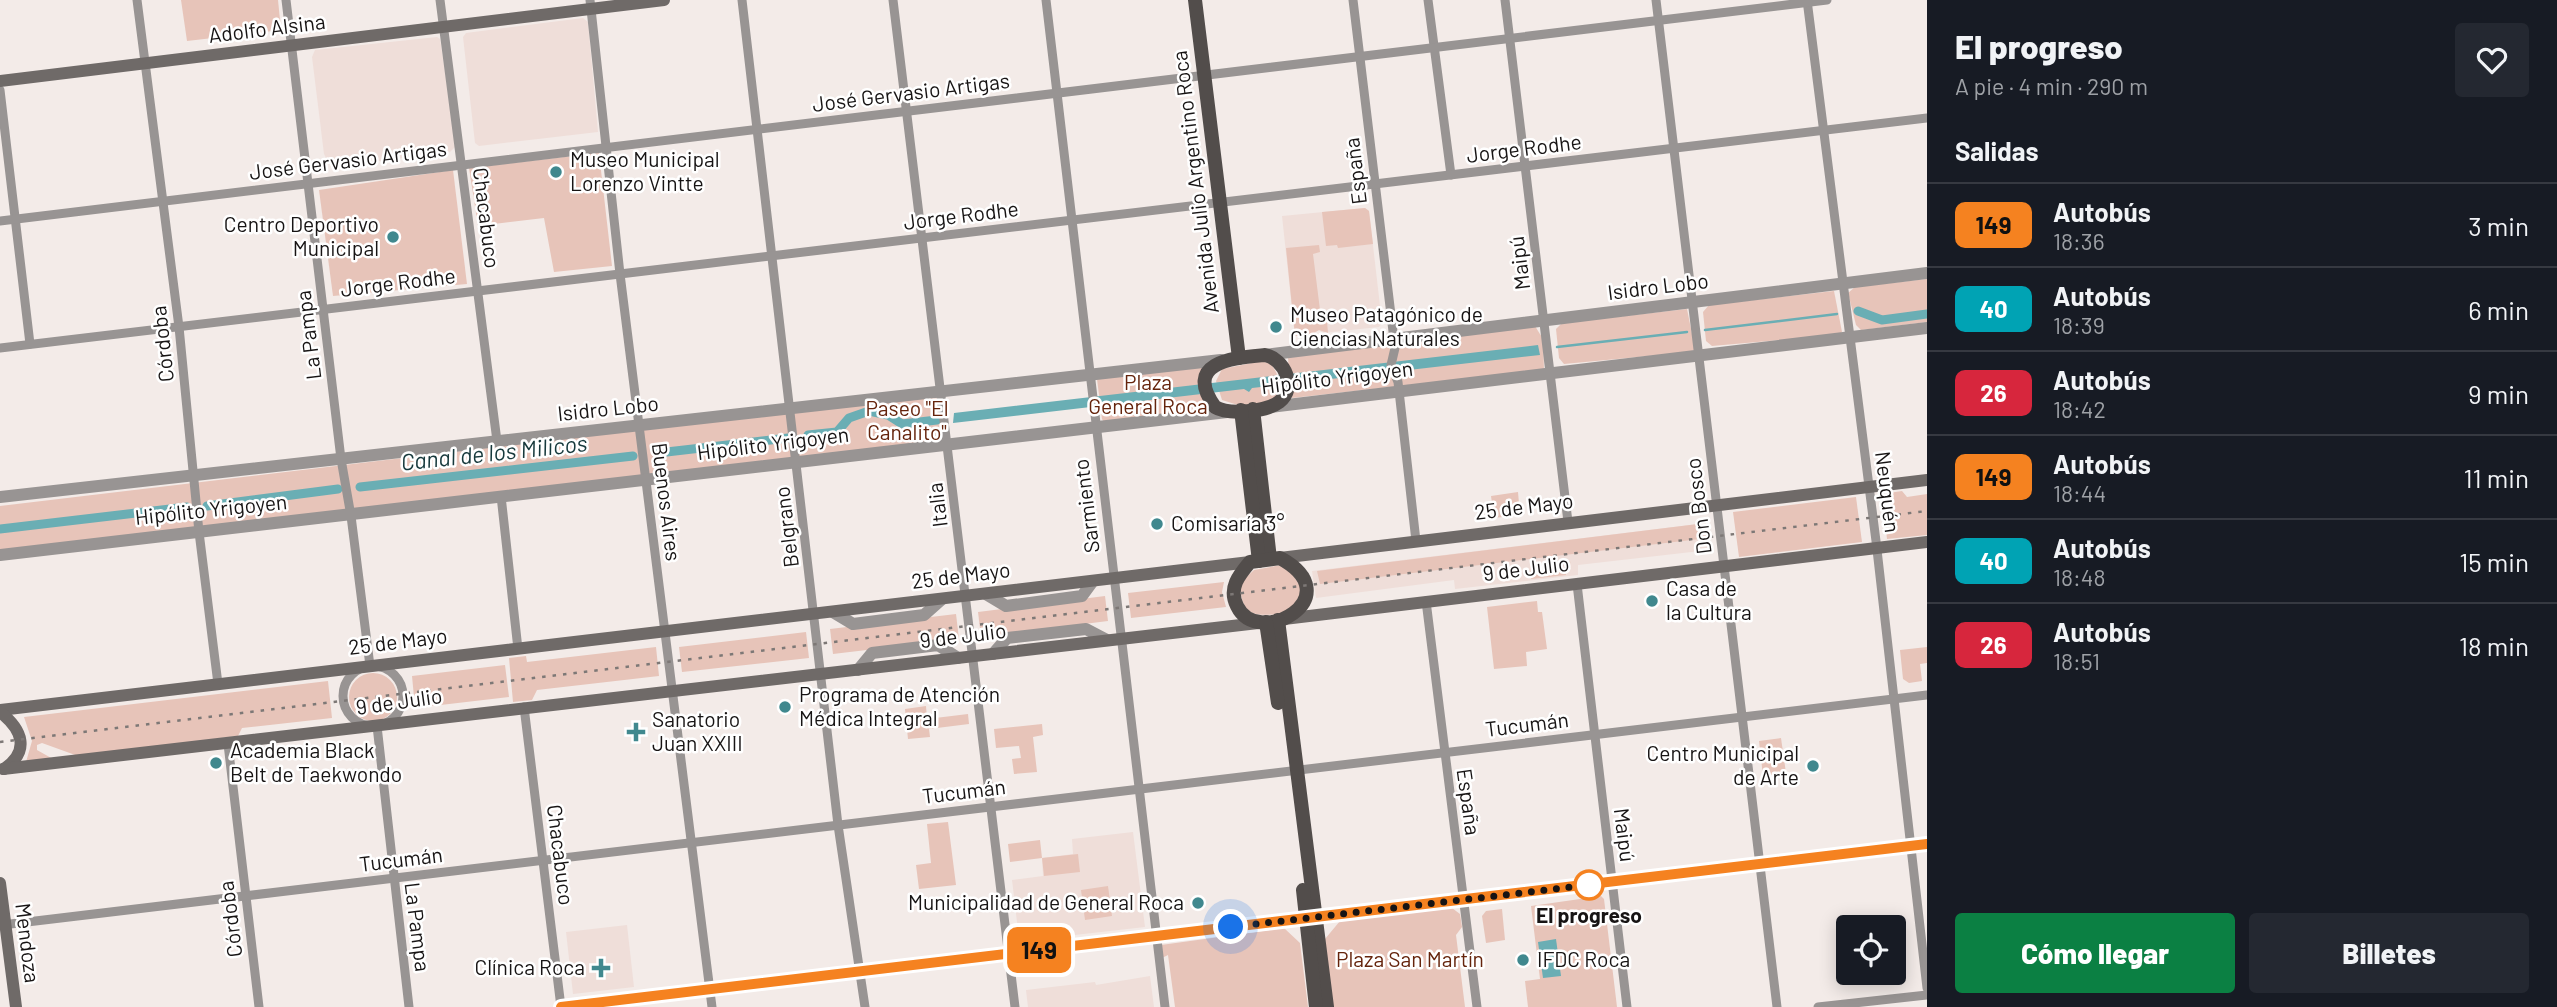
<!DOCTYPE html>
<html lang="es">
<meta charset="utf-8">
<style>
body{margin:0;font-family:Barlow,sans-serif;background:#242831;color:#f1f3f6;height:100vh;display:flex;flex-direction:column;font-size:26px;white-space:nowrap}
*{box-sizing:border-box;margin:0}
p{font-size:23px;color:#9ea1a6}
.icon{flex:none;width:38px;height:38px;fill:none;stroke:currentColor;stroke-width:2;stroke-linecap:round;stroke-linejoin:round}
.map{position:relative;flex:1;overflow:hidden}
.drawer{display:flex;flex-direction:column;background:#171b24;width:630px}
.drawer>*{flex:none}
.badge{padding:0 14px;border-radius:10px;font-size:24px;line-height:46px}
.buttons{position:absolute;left:1836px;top:915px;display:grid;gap:14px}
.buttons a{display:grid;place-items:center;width:70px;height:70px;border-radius:7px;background:#171b24;box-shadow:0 4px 18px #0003;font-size:35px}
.you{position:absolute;width:35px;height:35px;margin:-18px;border:5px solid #fff;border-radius:50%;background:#1a73e8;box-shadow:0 0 0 10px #1a73e833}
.map>.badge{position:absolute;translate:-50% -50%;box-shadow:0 0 0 4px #fff}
h2{padding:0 28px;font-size:26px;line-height:63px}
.round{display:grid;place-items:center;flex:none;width:74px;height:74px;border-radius:7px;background:#242831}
.overview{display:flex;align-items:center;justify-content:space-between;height:119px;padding:0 28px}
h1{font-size:33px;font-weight:800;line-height:52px}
.cta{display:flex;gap:14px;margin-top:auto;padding:14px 28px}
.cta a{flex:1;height:80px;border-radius:7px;background:#0b8043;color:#fff;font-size:28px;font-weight:800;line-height:80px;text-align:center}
.cta a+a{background:#242831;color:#f1f3f6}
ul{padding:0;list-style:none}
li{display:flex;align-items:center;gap:21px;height:84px;padding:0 28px;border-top:2px solid #363941}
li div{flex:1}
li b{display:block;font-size:26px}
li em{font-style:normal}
li .badge{min-width:77px;font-weight:700;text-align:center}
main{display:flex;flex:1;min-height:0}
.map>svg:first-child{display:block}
</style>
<main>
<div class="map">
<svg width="1927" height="1007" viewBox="0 0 1927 1007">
<rect width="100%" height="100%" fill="#f3ebe8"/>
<!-- built -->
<g fill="#efded9">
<path d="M583 18 588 22 598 132 479 146 475 143 463 37 466 33Z"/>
<path d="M437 37 440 39 446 78 455 147 450 152 331 167 324 154 312 57 315 50Z"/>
<path d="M1365 208 1369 211 1382 323 1379 327 1323 333 1319 330 1312 334 1295 336 1282 216Z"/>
<path d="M1706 523 1709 550 1578 565V575L1455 589 1454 580 1316 598 1312 571Z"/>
<path d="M1133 832 1145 927 1022 941 1019 939 1012 880 1043 876 1042 858 1073 854 1072 839Z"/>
<path d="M627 925 634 987 573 994 566 932Z"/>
<path d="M1150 976 1154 1007H1028L1026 990 1095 982 1096 985Z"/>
</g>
<!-- green -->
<g fill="#e7c4b9">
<path d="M181 0H278L281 30 187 41Z"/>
<path d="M599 153 612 266 554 272 544 218 478 226 469 168Z"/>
<path d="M453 170 467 284 333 296 319 190Z"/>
<path d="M1365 208 1369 211 1373 244 1338 248 1337 245 1326 246 1322 212Z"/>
<path d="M1319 245 1320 252 1313 254 1320 310H1326L1328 333 1319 330 1312 334 1295 336 1286 248Z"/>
<path d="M1927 279V322L1861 330 1856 325 1848 293 1855 287Z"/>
<path d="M1834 291 1842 332 1838 335 1712 346 1706 341 1703 312 1709 305Z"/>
<path d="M1687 309 1695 349 1691 352 1564 364 1559 358 1556 329 1562 323Z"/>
<path d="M1535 326 1543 339 1544 370 1292 398 1290 393 1288 357Z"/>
<path d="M1262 361 1271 364C1280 377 1283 388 1272 401L1241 406 1222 400 1216 381 1222 369Z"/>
<path d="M1207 365 1212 408 1104 422 1102 419 1097 379Z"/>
<path d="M942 394 944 441 0 551V506Z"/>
<path d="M1902 491 1907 497 1927 494V535L1887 539 1882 494Z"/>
<path d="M1518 492 1520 515 1494 518 1491 496Z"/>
<path d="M1856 497 1862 542 1739 557 1733 512Z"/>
<path d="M1706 523 1708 538 1320 584 1317 571Z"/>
<path d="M1570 561 1571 568 1565 569 1566 575 1531 579 1530 565Z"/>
<path d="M1281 565 1288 567 1303 591 1288 613C1258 616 1241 620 1240 583L1254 570Z"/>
<path d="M1224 582 1222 592 1226 607 1131 618 1128 593Z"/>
<path d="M1105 596 1108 621 981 637 978 612Z"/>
<path d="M1537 601 1538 612H1542L1547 649 1526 652 1527 666 1494 669 1487 607Z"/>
<path d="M956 614 959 639 833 654 830 629Z"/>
<path d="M806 632 809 658 682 672 679 647Z"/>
<path d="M656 647 659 676 537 690 532 700 513 702 509 658 526 656 527 662Z"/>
<path d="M1927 647V663L1920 664 1922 681 1909 683 1903 679 1900 650Z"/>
<path d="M505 665 509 697 415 708 412 676Z"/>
<circle cx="373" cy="697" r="24"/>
<path d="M328 681 332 718 242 728 238 736 78 756 42 743 37 745V750L53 759 26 762 32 741 24 717Z"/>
<path d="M926 706 927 719 968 714 969 724 929 729 930 737 908 739 905 709Z"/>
<path d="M1042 724 1043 735 1033 737 1037 772 1014 774 1012 759 1021 758 1019 746 996 748 994 729Z"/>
<path d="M1781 738 1786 773 1763 776 1759 741Z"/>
<path d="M948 822 956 885 919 889 916 865 931 863 927 824Z"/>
<path d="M1040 840 1042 858 1078 854 1080 872 1044 876 1042 858 1010 862 1008 844Z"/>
<path d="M1108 886 1112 916 1085 920 1081 890Z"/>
<path d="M1601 896 1604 899 1617 1007H1528L1525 981 1540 979 1531 906Z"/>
<path d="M1452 908 1460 914 1462 927 1456 935 1465 1007H1332L1325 939 1340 921Z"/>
<path d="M1502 909 1505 940 1486 943 1482 916 1486 911Z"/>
<path d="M1284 928 1300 943 1308 1007H1175L1168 955 1162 958 1161 945Z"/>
</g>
<!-- water -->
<g fill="#6aaeb4">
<path d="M1538 345 1540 355 1252 388 1249 392 1244 389 953 423 954 413Z"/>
<path d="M1556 939 1561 976 1543 978 1538 942Z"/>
</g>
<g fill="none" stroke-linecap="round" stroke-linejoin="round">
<!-- stream -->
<g stroke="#6aaeb4" stroke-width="2.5">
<path d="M1705 330 1837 314"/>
<path d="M1557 347 1687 332"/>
</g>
<!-- canal -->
<g stroke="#6aaeb4" stroke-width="9">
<path d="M1858 311 1882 320 1927 314"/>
<path d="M808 435 837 432 849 418 869 411 888 415 902 424 937 420"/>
<path d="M658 453 788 438"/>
<path d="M360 487 633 456"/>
<path d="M207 506 338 489"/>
<path d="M0 529 187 507"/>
</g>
<!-- minor -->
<g stroke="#989493" stroke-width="9">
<path d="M137 0 179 327 199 532 218 684"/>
<path d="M286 0 341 459 351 516 370 666"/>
<path d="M440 0 497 441"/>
<path d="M590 0 620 274 712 1007"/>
<path d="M742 0 838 825 865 1007"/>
<path d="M893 0 1015 1007"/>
<path d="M1046 0 1165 1007"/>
<path d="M1353 0 1395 348 1391 365 1398 382 1416 541"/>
<path d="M1428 0 1451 175"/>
<path d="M1505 0 1568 522"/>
<path d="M1656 0 1777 1007"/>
<path d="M1807 0 1876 541 1927 988"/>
<path d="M0 90 30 344"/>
<path d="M0 221 1827 0"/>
<path d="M0 348 1927 118"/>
<path d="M501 496 518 649"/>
<path d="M1577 584 1627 1007"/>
<path d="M1426 601 1477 1007"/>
<circle cx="373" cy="696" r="30"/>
<path d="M524 707 561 1007"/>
<path d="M377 726 409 1007"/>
<path d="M228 744 259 1007"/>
<path d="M2 925 1927 695"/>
<path d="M561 1007 1927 844"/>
<path d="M1818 1007 1927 995"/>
</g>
<!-- tertiary -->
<g stroke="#989493" stroke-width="12">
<path d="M1265 355 1927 273"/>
<path d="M1270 407 1927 328"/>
<path d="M0 497 1221 360"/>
<path d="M0 555 1227 412"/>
<path d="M986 594 1006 606 1082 596 1093 581"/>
<path d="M833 612 853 624 924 615 942 599"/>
<path d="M993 654 1007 638 1086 629 1107 640"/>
<path d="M858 670 872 653 938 645 958 658"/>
</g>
<!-- secondary -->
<g stroke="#6f6a68" stroke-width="12">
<path d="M0 81 664 0"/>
<path d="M1280 558 1927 480"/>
<path d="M1284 619 1927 542"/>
<path d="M0 710 1250 562"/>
<path d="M0 712C23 730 30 751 4 769"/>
<path d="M3 769 1258 623"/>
<path d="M0 883 16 1007"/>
</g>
<!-- primary -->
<g stroke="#524d4b" stroke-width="14">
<path d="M1195 0 1239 358"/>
<path d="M1265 355C1284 359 1298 387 1279 402 1266 412 1228 415 1215 407 1182 361 1235 358 1265 355Z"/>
<path d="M1253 409 1270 559"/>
<path d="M1241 410 1259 561"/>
<path d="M1280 558C1352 597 1258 650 1237 606 1228 588 1239 575 1250 562Z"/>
<path d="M1278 620 1327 1007"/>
<path d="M1266 622 1278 703"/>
<path d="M1303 890 1316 1007"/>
</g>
<!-- rail -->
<path stroke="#7d7876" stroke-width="2.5" stroke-dasharray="3.5 7" stroke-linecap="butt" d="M0 742 1927 511"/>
</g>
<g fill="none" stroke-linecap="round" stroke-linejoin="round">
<!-- line casing -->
<g stroke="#fff" stroke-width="16">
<path id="line" d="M561 1007 1927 844"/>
</g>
<!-- line -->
<use href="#line" stroke="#f58220" stroke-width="10"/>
<!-- walk -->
<path stroke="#171414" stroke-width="7" stroke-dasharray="0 12.6" d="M1231 927 1589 885"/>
</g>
<!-- markers -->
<g fill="#40888e" stroke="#fff" stroke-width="2.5">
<circle cx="556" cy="172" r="7"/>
<circle cx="393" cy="237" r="7"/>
<circle cx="1276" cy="327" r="7"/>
<circle cx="1157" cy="524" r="7"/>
<circle cx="1652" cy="601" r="7"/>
<circle cx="785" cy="707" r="7"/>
<path d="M632.5 721.5h7v7h7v7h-7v7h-7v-7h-7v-7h7z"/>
<circle cx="216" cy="763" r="7"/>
<circle cx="1813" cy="766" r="7"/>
<circle cx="1198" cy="903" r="7"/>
<circle cx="1523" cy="960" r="7"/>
<path d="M597.5 957.5h7v7h7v7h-7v7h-7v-7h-7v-7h7z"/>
</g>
<circle fill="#fff" stroke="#f58220" stroke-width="3.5" cx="1589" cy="885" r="14"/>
<g text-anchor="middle" stroke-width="5" stroke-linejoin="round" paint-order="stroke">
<!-- street labels -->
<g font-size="21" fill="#171414" stroke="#fff">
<text transform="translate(267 29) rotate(-7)" y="7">Adolfo Alsina</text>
<text transform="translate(911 93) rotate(-7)" y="7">José Gervasio Artigas</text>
<text transform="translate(1524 149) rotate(-7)" y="7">Jorge Rodhe</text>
<text transform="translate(348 161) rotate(-7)" y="7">José Gervasio Artigas</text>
<text transform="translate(1356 171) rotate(-97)" y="7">España</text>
<text transform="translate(1196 182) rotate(-97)" y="7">Avenida Julio Argentino Roca</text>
<text transform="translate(961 216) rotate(-7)" y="7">Jorge Rodhe</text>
<text transform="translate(486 218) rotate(83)" y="7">Chacabuco</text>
<text transform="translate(1520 263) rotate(-97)" y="7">Maipú</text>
<text transform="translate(398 283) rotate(-7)" y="7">Jorge Rodhe</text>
<text transform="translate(1658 287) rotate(-7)" y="7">Isidro Lobo</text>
<text transform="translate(309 335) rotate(-97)" y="7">La Pampa</text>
<text transform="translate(163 344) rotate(-96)" y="7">Córdoba</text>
<text transform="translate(1337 378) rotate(-7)" y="7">Hipólito Yrigoyen</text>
<text transform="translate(608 409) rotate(-6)" y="7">Isidro Lobo</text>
<text transform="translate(773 444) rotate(-7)" y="7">Hipólito Yrigoyen</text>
<text transform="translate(1887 492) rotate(83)" y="7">Neuquén</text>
<text transform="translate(666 502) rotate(83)" y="7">Buenos Aires</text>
<text transform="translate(938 505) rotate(-97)" y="7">Italia</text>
<text transform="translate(1087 506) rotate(-97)" y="7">Sarmiento</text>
<text transform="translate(1699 506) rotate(-97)" y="7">Don Bosco</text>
<text transform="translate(1524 507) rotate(-7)" y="7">25 de Mayo</text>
<text transform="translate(211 510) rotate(-6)" y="7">Hipólito Yrigoyen</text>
<text transform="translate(787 527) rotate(-97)" y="7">Belgrano</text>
<text transform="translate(1526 569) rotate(-7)" y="7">9 de Julio</text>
<text transform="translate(961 576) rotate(-7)" y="7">25 de Mayo</text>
<text transform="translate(963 636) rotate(-7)" y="7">9 de Julio</text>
<text transform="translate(398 642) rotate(-7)" y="7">25 de Mayo</text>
<text transform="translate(399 702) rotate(-8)" y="7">9 de Julio</text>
<text transform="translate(1527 725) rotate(-7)" y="7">Tucumán</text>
<text transform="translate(964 792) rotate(-7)" y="7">Tucumán</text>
<text transform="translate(1468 802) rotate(82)" y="7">España</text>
<text transform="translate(1624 835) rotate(83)" y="7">Maipú</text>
<text transform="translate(560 855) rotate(83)" y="7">Chacabuco</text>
<text transform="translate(401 860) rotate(-7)" y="7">Tucumán</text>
<text transform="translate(231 919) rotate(-97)" y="7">Córdoba</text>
<text transform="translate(417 927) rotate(83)" y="7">La Pampa</text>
<text transform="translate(27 943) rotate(83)" y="7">Mendoza</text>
</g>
<!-- poi labels -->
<g font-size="21" fill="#171414" stroke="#fff" text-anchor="start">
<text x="570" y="167">Museo Municipal<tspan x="570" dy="24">Lorenzo Vintte</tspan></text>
<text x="379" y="232" text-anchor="end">Centro Deportivo<tspan x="379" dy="24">Municipal</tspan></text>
<text x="1290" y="322">Museo Patagónico de<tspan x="1290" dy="24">Ciencias Naturales</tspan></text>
<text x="1171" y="531">Comisaría 3°</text>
<text x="1666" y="596">Casa de<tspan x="1666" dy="24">la Cultura</tspan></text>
<text x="799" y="702">Programa de Atención<tspan x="799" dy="24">Médica Integral</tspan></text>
<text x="652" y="727">Sanatorio<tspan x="652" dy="24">Juan XXIII</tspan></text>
<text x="230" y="758">Academia Black<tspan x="230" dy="24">Belt de Taekwondo</tspan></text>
<text x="1799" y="761" text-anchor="end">Centro Municipal<tspan x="1799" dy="24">de Arte</tspan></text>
<text x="1184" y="910" text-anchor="end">Municipalidad de General Roca</text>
<text x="1537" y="967">IFDC Roca</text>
<text x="585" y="975" text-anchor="end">Clínica Roca</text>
</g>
<!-- park labels -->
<g font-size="21" fill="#65240c" stroke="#fff">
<text x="1148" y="390">Plaza<tspan x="1148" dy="24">General Roca</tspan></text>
<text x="907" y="416">Paseo "El<tspan x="907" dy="24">Canalito"</tspan></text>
<text x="1410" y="967">Plaza San Martín</text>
</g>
<!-- stop labels -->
<g font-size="21" font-weight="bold" fill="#171414" stroke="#fff">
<text x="1589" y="923">El progreso</text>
</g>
<!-- water labels -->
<g font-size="23" font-style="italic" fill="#17393c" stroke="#fff">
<text transform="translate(494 453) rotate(-6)" y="8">Canal de los Milicos</text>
</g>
</g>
</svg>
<div class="buttons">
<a><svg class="icon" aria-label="locate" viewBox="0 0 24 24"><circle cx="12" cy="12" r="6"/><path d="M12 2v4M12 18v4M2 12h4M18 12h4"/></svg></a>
</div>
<div class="you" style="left:1231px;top:927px"></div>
<b class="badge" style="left:1039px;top:950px;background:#f58220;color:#111">149</b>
</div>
<section class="drawer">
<div class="overview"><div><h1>El progreso</h1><p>A pie · 4 min · 290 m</p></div><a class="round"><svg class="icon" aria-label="heart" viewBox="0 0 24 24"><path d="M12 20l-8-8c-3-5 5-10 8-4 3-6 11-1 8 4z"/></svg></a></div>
<h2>Salidas</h2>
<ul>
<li><span class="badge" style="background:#f58220;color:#111">149</span><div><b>Autobús</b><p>18:36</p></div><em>3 min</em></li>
<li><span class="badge" style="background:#00a3b4;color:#fff">40</span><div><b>Autobús</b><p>18:39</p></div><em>6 min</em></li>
<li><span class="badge" style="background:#d7263d;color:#fff">26</span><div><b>Autobús</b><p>18:42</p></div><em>9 min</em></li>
<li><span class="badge" style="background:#f58220;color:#111">149</span><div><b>Autobús</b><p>18:44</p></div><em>11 min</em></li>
<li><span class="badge" style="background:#00a3b4;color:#fff">40</span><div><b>Autobús</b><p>18:48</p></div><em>15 min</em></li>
<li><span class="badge" style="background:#d7263d;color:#fff">26</span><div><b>Autobús</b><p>18:51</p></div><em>18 min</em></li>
</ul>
<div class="cta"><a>Cómo llegar</a><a>Billetes</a></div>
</section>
</main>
